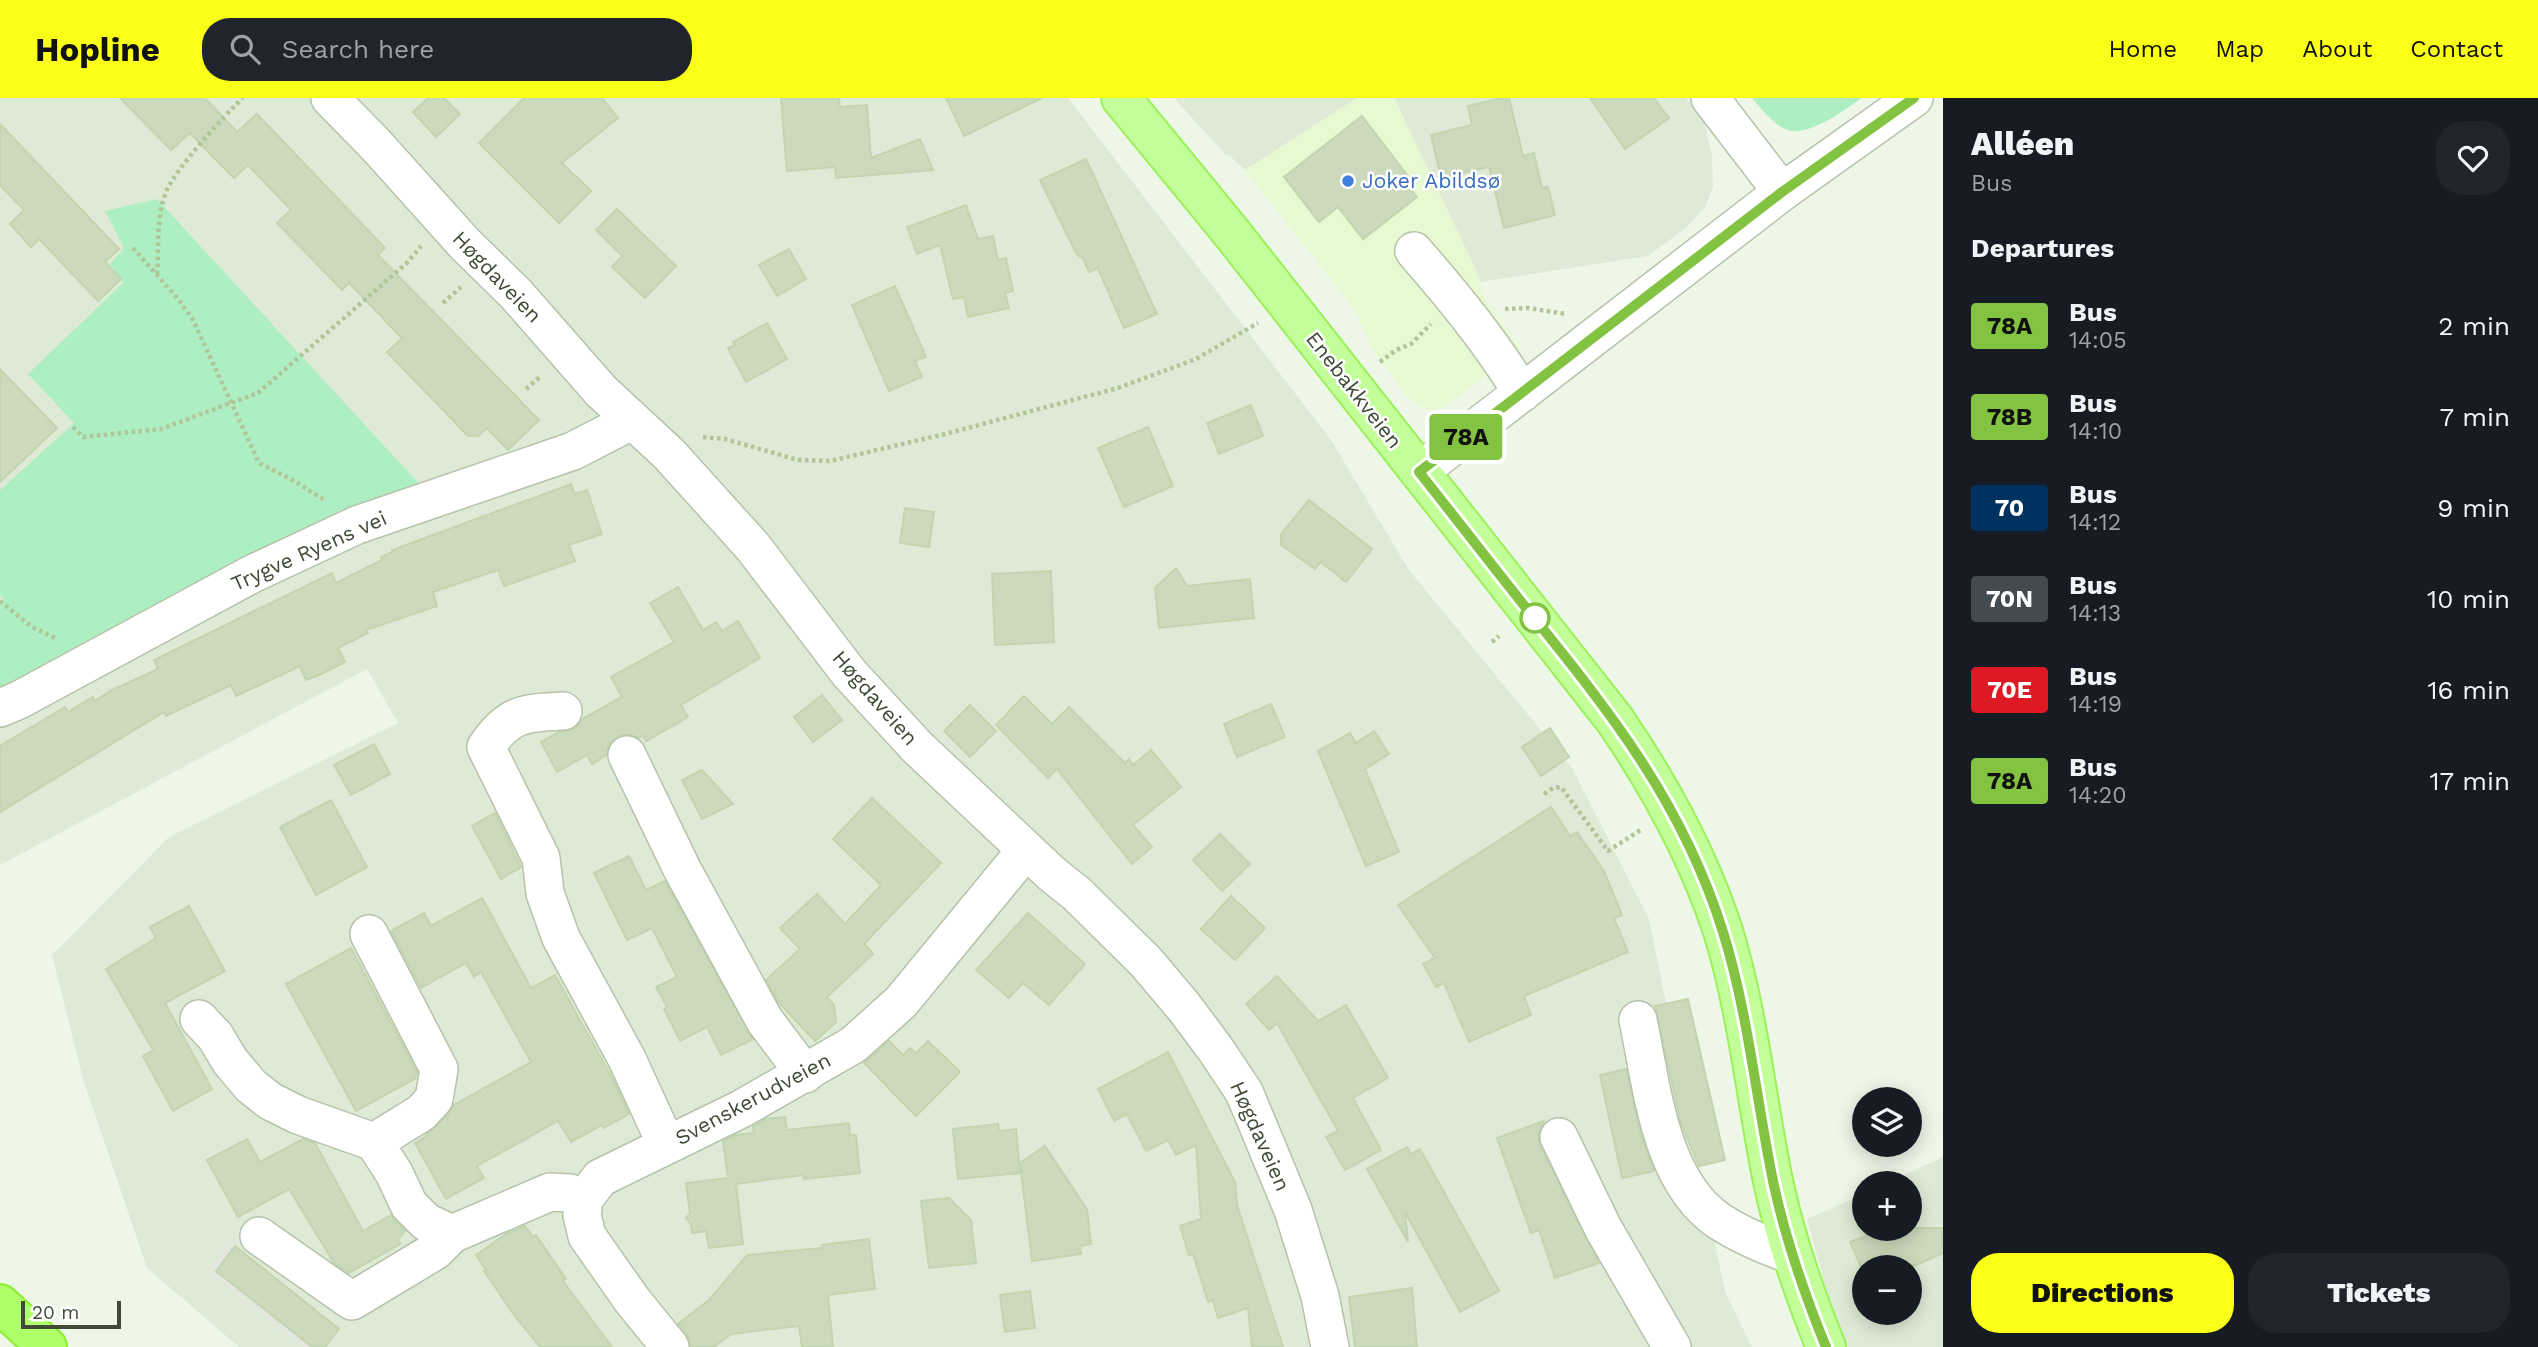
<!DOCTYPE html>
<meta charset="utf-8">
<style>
body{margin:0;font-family:"Work Sans",sans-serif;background:#20242c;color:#f1f3f6;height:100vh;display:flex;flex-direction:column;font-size:26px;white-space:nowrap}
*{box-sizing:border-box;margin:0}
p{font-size:23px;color:#9ea1a6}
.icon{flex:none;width:38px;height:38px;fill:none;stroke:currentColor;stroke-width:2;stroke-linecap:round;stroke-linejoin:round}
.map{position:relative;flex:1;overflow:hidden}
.drawer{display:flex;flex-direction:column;background:#171b24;width:595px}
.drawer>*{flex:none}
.badge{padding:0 14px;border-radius:5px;font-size:24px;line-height:46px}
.buttons{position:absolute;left:1852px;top:989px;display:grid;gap:14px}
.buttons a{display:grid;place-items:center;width:70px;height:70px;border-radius:50%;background:#171b24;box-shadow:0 4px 18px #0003;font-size:35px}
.scale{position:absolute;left:21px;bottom:18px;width:100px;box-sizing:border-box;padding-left:7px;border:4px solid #404a36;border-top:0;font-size:19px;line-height:24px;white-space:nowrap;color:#404a36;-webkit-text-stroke:5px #fff;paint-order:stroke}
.map>.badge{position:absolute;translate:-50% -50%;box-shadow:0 0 0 4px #fff}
h2{padding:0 28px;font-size:26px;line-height:63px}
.round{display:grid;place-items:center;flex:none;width:74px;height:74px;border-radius:28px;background:#20242c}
.summary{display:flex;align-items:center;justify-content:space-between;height:119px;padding:0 28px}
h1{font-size:33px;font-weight:800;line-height:52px}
.primary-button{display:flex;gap:14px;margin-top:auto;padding:14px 28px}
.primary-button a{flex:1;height:80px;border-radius:28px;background:#f9ff16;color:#111;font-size:28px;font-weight:800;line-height:80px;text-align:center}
.primary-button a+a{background:#20242c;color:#f1f3f6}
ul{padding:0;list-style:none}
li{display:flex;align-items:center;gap:21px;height:91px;padding:0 28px}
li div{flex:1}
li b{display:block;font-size:26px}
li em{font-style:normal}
li .badge{min-width:77px;font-weight:700;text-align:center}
header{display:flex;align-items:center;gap:42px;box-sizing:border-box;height:98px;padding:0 35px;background:#f9ff16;color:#111}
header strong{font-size:33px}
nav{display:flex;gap:38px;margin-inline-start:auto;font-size:24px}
.search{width:490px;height:63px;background:#20242c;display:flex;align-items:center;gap:18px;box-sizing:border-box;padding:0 24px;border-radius:28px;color:#9ea1a6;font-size:26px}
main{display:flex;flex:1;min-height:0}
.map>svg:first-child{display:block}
</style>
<header>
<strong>Hopline</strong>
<div class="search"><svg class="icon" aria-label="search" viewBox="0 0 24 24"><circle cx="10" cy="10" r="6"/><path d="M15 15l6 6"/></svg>Search here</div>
<nav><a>Home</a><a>Map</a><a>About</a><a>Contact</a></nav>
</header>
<main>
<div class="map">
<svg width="1943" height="1249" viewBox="0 0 1943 1249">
<rect width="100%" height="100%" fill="#eef6e8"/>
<!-- residential -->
<g fill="#dfead6" fill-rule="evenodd">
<path d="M0 0H1068L1331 342 1409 472 1572 670 1649 821 1725 1194 1752 1249H239L147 1170 83 981 52 857 169 739 398 625 367 571 0 767Z"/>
<path d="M1174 0H1357L1245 72 1230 58 1225 56Z"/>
<path d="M1394 0H1686L1705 25 1712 58 1713 89 1705 109 1687 129 1648 158 1480 184Z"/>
<path d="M1943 1059V1249H1842L1807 1121 1864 1096V1130H1909V1085H1887ZM1864 1169H1909V1214H1864Z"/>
</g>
<!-- commercial -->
<path fill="#e7f9d2" d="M1357 0H1394L1479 178 1483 198 1520 251 1446 308 1435 312H1426L1410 302 1371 249 1355 212 1245 72Z"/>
<!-- green -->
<g fill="#adeec2">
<path d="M1752 0H1862C1844 12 1807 41 1785 31 1771 24 1762 11 1752 0Z"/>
<path d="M157 101 423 390 341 412 152 514 0 590V507L4 502 0 497V392L74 325 28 276 123 185 110 166 124 150 105 113Z"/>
</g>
<!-- parking -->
<path fill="#e4e7e0" d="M229 1147 332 1230 314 1249H305L209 1173Z"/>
<!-- building -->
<g fill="#cbd9bc" stroke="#c2d5af" stroke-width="2">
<path d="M120 0H205L237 34 257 16 385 150 378 157 539 322 508 352 487 330 478 338H468L387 254 402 240 349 185 342 192 277 125 291 112 248 67 234 80 190 35 171 52Z"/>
<path d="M428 0H444L460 16 436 39 413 14Z"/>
<path d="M524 0H602L618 20 562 65 591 93 559 125 479 45Z"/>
<path d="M781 0H839L840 9 867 7 871 60 920 41 933 72 836 80 835 69 787 73Z"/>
<path d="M946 0H1042L964 38Z"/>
<path d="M1502 0H1509L1523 58 1534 55 1542 90 1548 89 1555 117 1504 130 1489 69 1441 80 1431 37 1472 27 1468 8Z"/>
<path d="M1590 0H1654L1669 20 1625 51Z"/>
<path d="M1362 18 1414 86 1408 88 1417 99 1363 141 1338 109 1319 124 1284 79Z"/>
<path d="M0 26 119 151 105 164 121 181 98 203 39 141 31 149 10 126 24 112 0 87Z"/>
<path d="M1086 61 1157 216 1124 230 1098 170 1089 174 1082 158 1080 159 1076 155 1040 82Z"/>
<path d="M966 107 978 141 993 138 998 162 1006 160 1013 193 1005 195 1009 210 968 219 964 199 953 201 940 147 917 156 907 129Z"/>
<path d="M617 111 676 168 645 200 612 169 622 158 596 132Z"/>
<path d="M789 151 806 181 777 198 759 167Z"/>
<path d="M895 188 926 259 915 263 922 279 889 293 852 207Z"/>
<path d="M767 225 787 261 746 284 728 250 735 247 733 244Z"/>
<path d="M0 271 57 330 0 384Z"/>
<path d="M1251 307 1263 338 1219 356 1207 325Z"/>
<path d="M1148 329 1173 388 1124 409 1098 350Z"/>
<path d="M571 386 575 396 587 392 602 436 569 447 575 463 504 488 498 472 433 494 437 508 366 532 368 535 338 550 345 564 319 577 306 582 300 568 236 598 231 587 166 618 164 614 0 714V648L65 609 68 614 93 599 95 603 110 593 158 571 154 562 332 475 336 485 382 462 381 459 393 454 392 452Z"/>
<path d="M1309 402 1372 451 1346 484 1321 464 1315 471 1281 447V436Z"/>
<path d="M905 410 934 414 929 449 900 445Z"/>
<path d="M1176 470 1187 488 1250 481 1254 520 1159 530 1155 490Z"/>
<path d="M1051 473 1054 544 995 547 992 476Z"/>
<path d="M678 489 703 532 716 524 722 533 738 523 760 560 681 607 688 619 646 643 643 637 638 640 629 636 619 638 609 646 606 657 592 666 587 657 557 674 541 644 559 634 574 631 582 621 622 599 611 579 674 544 650 505Z"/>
<path d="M822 597 842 622 813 644 794 619Z"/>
<path d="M1024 598 1052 626 1069 609 1125 665 1129 661 1133 667 1151 652 1181 689 1133 727 1152 749 1132 766 1057 671 1048 680 996 627Z"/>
<path d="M1271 606 1285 639 1237 659 1224 626Z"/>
<path d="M970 607 996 633 970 659 944 633Z"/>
<path d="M1550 630 1569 659 1541 678 1522 649Z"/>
<path d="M1374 633 1389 656 1365 671 1399 754 1366 768 1318 653 1350 635 1356 645Z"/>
<path d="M374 646 390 676 351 697 334 667Z"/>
<path d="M702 672 733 706 702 721 682 682Z"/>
<path d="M872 700 941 765 864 846 873 856 827 899 834 907 836 924 815 943 779 905 766 882 800 851 780 830 817 796 845 826 881 787 833 741Z"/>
<path d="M331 702 367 769 316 797 280 729Z"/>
<path d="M1551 709 1570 738 1577 734 1604 773 1622 817 1614 820 1628 854 1524 898 1531 917 1469 944 1444 885 1436 889 1423 866 1435 860 1398 807Z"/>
<path d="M495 715 521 769 501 781 472 728Z"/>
<path d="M1220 736 1250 766 1222 793 1193 762Z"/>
<path d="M629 758 646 792 665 783 753 941 721 957 707 929 680 943 664 911 667 909 656 889 677 879 652 830 627 842 594 775Z"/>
<path d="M1231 798 1265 830 1235 862 1201 831Z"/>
<path d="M482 800 531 890 555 877 615 985 629 1016 604 1030 602 1027 571 1044 558 1023 477 1068 484 1080 446 1101 415 1045 428 1037 427 1036 449 1015 454 1007 531 964 481 874 474 879 466 865 421 890 391 833 424 815 431 828Z"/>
<path d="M189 808 225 873 165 905 212 991 173 1013 143 958 153 952 106 871 156 840 150 829Z"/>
<path d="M1028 815 1085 866 1049 907 1023 885 1009 900 976 872Z"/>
<path d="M351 850 417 974 416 980 356 1013 286 886Z"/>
<path d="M1277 878 1318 923 1346 907 1388 980 1353 1000 1381 1052 1345 1072 1326 1039 1338 1033 1277 925 1269 932 1246 906Z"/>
<path d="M1688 901 1725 1062 1699 1068 1681 1025 1655 908Z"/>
<path d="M889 943 903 957 910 950 916 955 928 943 960 974 916 1018 864 965Z"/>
<path d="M1168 954 1235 1084 1237 1107 1283 1249H1252L1248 1210 1218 1220 1213 1202 1208 1204 1193 1156 1189 1157 1180 1128 1201 1121 1196 1047 1176 1057 1168 1042 1146 1053 1127 1016 1114 1023 1098 991Z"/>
<path d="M1626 971 1641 1037 1654 1073 1622 1080 1600 977Z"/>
<path d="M785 1019 787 1032 849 1025 850 1037H856L860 1075 804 1081 803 1077 736 1086 743 1146 709 1150 706 1133 692 1135 691 1126 686 1120 690 1115 686 1085 728 1080 723 1043 735 1037 754 1035 753 1028 766 1021Z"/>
<path d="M1544 1023 1538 1037 1540 1048 1599 1165 1555 1180 1539 1132 1531 1135 1497 1040Z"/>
<path d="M998 1026 999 1033 1016 1031 1020 1075 958 1081 953 1031Z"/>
<path d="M247 1041 260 1064 303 1041 315 1045 363 1133 391 1117 405 1133 398 1142 400 1146 349 1175 334 1165 289 1091 238 1119 207 1062Z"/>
<path d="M1045 1048 1087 1111 1091 1146 1080 1148 1081 1156 1032 1163 1020 1065Z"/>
<path d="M1407 1049 1411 1056 1420 1051 1499 1193 1460 1214 1405 1114 1408 1144 1367 1071Z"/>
<path d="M949 1100 971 1122 976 1165 929 1170 921 1103Z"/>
<path d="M525 1128 533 1139 536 1137 566 1181 563 1183 612 1249H540L514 1217 484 1173 486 1172 476 1157 508 1135Z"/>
<path d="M1863 1130H1943V1155L1912 1169H1861L1850 1144 1866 1138Z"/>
<path d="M869 1141 875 1191 828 1197 833 1249H802L799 1228 731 1236 714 1249H691L687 1236 678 1226 709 1202 747 1157 822 1150V1147Z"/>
<path d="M235 1148 339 1231 325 1249H312L216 1173Z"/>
<path d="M1412 1190 1417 1249H1355L1349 1199Z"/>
<path d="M1030 1193 1035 1230 1005 1234 1000 1197Z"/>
</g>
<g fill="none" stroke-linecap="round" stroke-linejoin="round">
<!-- minor casing -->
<g stroke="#b6c3aa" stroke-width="40">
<g id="minor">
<path d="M330 0 376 47 465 146 516 196 601 293 669 356 753 449 849 575 917 649 1052 776 1077 796 1146 864 1184 909 1216 952 1244 994 1262 1037 1293 1112 1320 1198 1330 1249"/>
<path d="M1710 0 1782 94"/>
<path d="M1414 153C1453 198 1491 244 1522 295"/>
<path d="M1419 374 1782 94 1914 0"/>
<path d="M0 610 19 602 252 476 357 427 573 353 631 323"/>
<path d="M563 613C524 615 509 615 486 649L541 760 545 795 561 840 627 961 666 1046"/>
<path d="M627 657 682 771 765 923 805 976"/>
<path d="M369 836 439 971 434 1001 421 1015 374 1044"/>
<path d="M199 921 215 938 230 963 251 988 270 1003 298 1017 374 1044 394 1075 409 1107 426 1124 452 1136 550 1094 570 1095 584 1101"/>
<path d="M1638 922C1652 987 1659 1082 1719 1123 1742 1138 1766 1148 1792 1157"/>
<path d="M1559 1039 1603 1130 1672 1249"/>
<path d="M259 1138 352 1203 435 1153 452 1136"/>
<path d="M670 1249 632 1202 587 1138 582 1117 584 1101 600 1080 741 1011 853 947 901 904 1026 752"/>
</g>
</g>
<!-- major casing -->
<g stroke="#9bf15b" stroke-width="42">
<path id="major" d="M1121 0 1231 134 1615 622C1660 688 1698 757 1723 833 1748 914 1756 1000 1773 1083 1785 1140 1804 1195 1826 1249"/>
</g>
<!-- highway casing -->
<g stroke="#8bef2a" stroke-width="42">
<path id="highway" d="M0 1206 47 1249"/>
</g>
<!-- path -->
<g stroke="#afc699" stroke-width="4.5" stroke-dasharray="3.5 3.5" stroke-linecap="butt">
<path d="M133 150 179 202 193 222 259 365 291 381 326 403"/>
<path d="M157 176C159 150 156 118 166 94 174 73 225 16 243 0"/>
<path d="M443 205 461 189"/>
<path d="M1505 211 1528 210 1566 216"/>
<path d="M1380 264 1396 252 1411 246 1431 226"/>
<path d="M526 291 541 278"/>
<path d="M73 329 83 339 161 331 258 295 407 165 421 148"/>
<path d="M703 339 725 341 798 362 830 363 945 336 1118 290 1196 261 1258 225"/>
<path d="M0 503 32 529 57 541"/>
<path d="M1492 544 1499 538"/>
<path d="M1544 696 1553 690 1561 689 1608 753 1642 731"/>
</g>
<!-- minor -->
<use href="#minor" stroke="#fff" stroke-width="37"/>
<!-- major -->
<use href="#major" stroke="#c2ff98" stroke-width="38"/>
<!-- highway -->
<use href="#highway" stroke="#aeff6a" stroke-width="38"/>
</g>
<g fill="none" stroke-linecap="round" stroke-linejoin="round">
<!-- line casing -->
<g stroke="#fff" stroke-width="16">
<path id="line" d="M1826 1249C1804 1195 1785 1140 1773 1083 1756 1000 1748 914 1723 834 1683 705 1610 614 1527 511 1490 465 1455 419 1419 374L1782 94 1914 0"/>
</g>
<!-- line -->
<use href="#line" stroke="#82c341" stroke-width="10"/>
</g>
<!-- markers -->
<circle fill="#3f7fe0" stroke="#fff" stroke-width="2.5" cx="1348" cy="83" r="7"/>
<circle fill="#fff" stroke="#82c341" stroke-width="3.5" cx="1535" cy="520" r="14"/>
<g text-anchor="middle" stroke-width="5" stroke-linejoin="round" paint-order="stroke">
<!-- shop labels -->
<g font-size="21" fill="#366cbe" stroke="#fff" text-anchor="start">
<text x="1362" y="90">Joker Abildsø</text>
</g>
<!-- street labels -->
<g font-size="21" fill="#404a36" stroke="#fff">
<text transform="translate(497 179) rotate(46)" y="7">Høgdaveien</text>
<text transform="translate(1354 292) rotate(52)" y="7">Enebakkveien</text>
<text transform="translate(309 453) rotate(-24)" y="7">Trygve Ryens vei</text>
<text transform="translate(875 600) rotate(49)" y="7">Høgdaveien</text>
<text transform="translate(753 1001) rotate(-28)" y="7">Svenskerudveien</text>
<text transform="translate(1260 1038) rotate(66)" y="7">Høgdaveien</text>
</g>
</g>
</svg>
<div class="buttons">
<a><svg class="icon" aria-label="layers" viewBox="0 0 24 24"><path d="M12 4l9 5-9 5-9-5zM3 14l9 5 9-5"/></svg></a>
<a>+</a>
<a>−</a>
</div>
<div class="scale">20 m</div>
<b class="badge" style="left:1466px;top:339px;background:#82c341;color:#111">78A</b>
</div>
<section class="drawer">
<div class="summary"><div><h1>Alléen</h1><p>Bus</p></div><a class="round"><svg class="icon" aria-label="heart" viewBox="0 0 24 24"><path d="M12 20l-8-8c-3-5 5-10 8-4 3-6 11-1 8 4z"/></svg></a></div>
<h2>Departures</h2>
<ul>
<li><span class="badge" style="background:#82c341;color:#111">78A</span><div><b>Bus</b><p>14:05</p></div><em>2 min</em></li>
<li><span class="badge" style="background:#82c341;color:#111">78B</span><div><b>Bus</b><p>14:10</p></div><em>7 min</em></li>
<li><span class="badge" style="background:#003260;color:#fff">70</span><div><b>Bus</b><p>14:12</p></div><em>9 min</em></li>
<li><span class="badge" style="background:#424a52;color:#fff">70N</span><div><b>Bus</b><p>14:13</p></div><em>10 min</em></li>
<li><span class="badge" style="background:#dd1923;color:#fff">70E</span><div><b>Bus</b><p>14:19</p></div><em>16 min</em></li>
<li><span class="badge" style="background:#82c341;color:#111">78A</span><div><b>Bus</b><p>14:20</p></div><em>17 min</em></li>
</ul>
<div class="primary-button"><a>Directions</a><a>Tickets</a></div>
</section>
</main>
